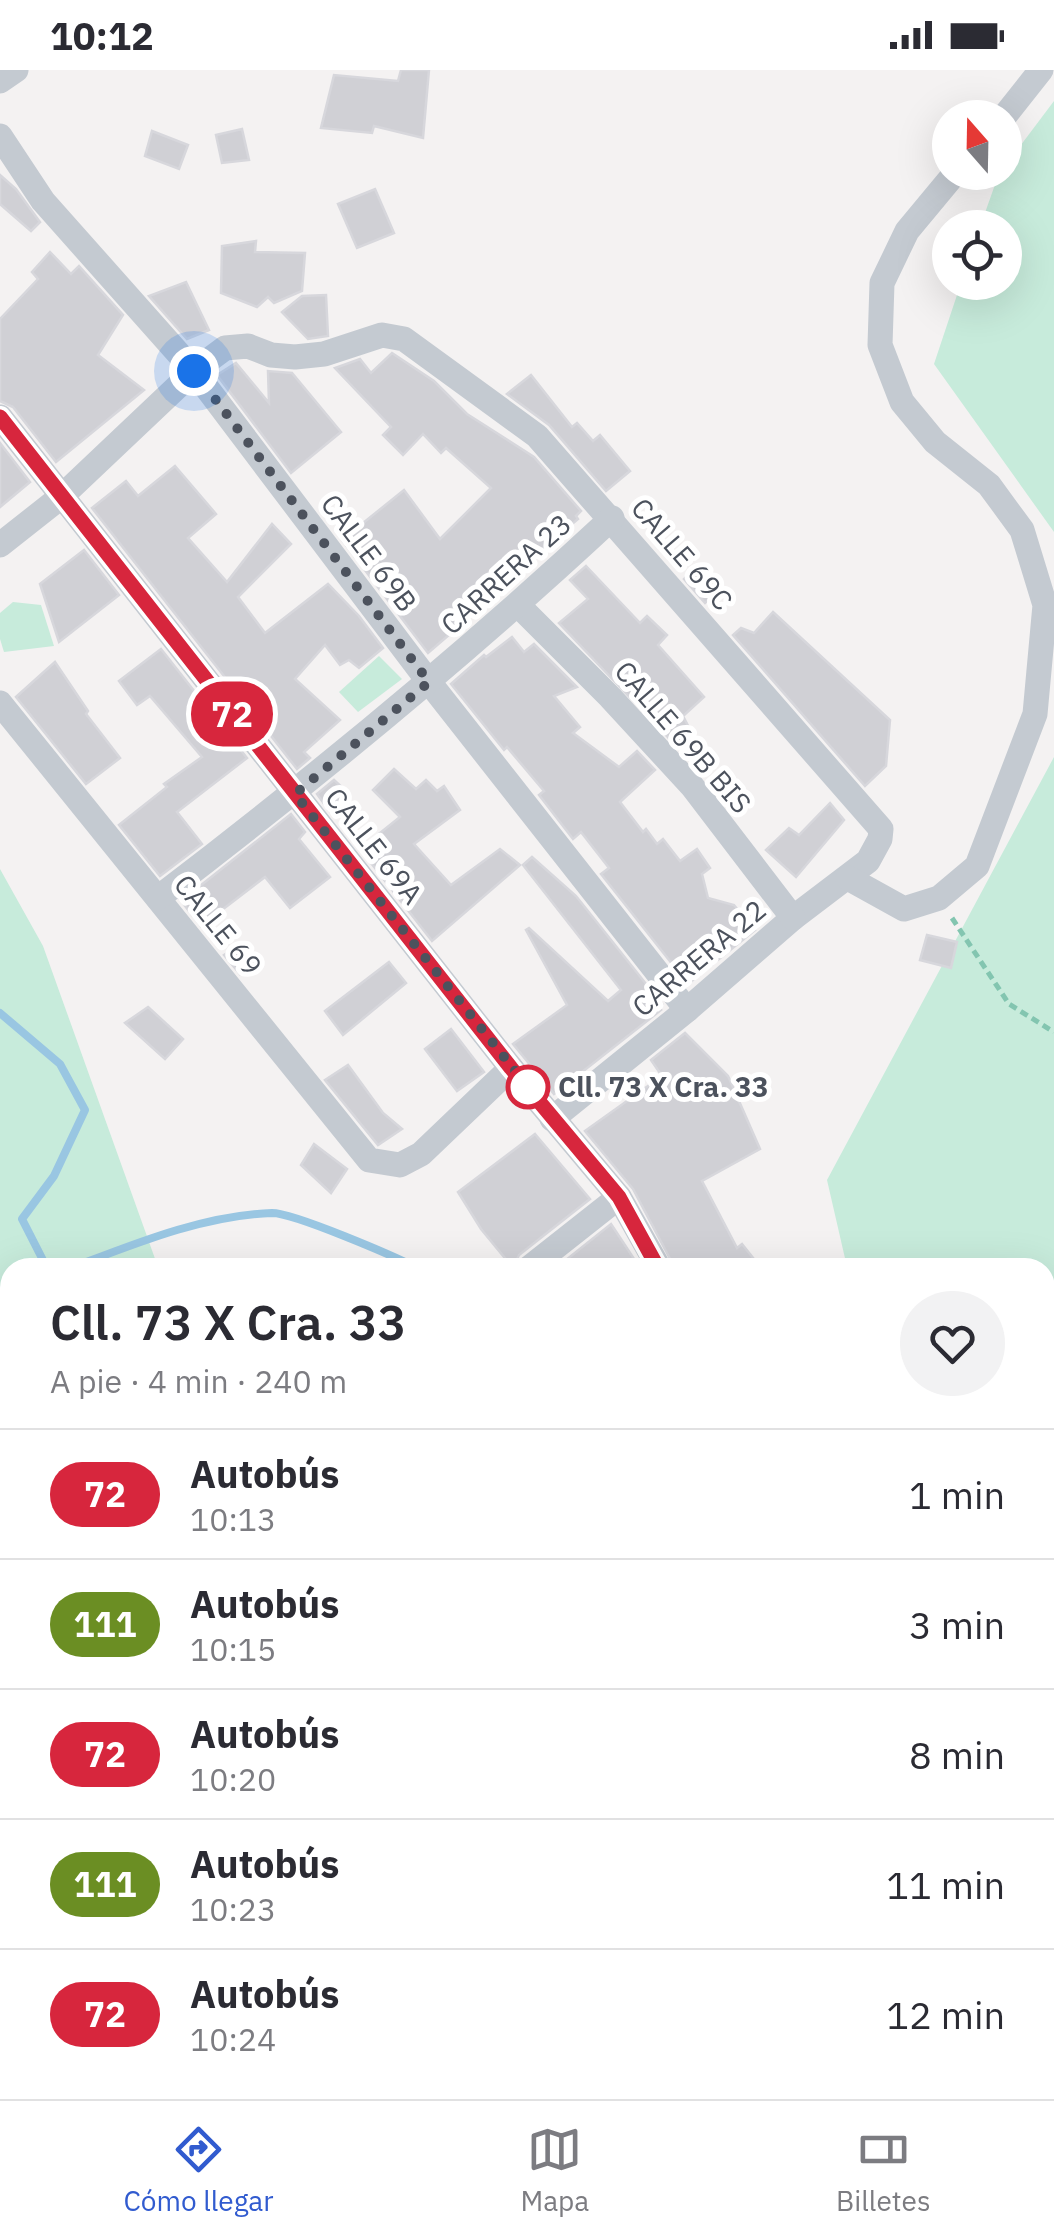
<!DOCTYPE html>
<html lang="es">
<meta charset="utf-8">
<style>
body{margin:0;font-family:"IBM Plex Sans",sans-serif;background:#f2f2f3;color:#2b2b33;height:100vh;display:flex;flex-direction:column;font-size:38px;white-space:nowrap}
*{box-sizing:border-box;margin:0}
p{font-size:32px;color:#7c7c81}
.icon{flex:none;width:55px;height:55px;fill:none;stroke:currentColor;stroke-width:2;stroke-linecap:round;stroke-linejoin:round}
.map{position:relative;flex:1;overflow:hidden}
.side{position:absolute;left:0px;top:1188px;width:1055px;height:842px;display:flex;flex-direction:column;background:#fff;border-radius:30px 30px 0 0;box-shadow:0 10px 40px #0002}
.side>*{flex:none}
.badge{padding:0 20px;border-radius:32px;font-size:35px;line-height:65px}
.needle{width:65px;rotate:340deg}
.controls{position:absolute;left:932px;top:30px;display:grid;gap:20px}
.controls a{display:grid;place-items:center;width:90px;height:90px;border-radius:50%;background:#fff;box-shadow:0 10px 40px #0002;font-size:50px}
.you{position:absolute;width:50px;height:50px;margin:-25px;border:8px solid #fff;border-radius:50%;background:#1a73e8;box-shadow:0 0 0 15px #1a73e833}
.map>.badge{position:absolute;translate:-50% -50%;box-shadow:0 0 0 5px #fff}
.round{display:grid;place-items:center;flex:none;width:105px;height:105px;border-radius:52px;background:#f2f2f3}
.overview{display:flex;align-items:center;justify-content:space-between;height:170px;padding:0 50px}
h1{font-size:48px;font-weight:600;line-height:75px}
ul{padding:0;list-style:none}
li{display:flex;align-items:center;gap:30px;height:130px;padding:0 50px;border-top:2px solid #e1e1e2}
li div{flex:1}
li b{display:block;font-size:38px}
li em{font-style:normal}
li .badge{min-width:110px;font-weight:700;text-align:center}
.status{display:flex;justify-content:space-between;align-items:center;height:70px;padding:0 50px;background:#fff;direction:ltr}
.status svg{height:28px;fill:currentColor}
.tabs{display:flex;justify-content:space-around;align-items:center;height:140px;border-top:2px solid #e1e1e2;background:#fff;font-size:28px;color:#7c7c81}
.tabs a{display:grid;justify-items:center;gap:5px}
.tabs .current{color:#315bcf}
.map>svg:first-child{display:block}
</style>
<div class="status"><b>10:12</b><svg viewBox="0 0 49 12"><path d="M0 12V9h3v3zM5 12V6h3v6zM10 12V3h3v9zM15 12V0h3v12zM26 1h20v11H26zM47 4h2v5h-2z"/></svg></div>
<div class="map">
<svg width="1054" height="2029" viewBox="0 0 1054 2029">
<rect width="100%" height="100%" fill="#f4f2f2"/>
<!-- green -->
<g fill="#c7ebdb">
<path d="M1054 31V462L934 294 961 213 1005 212V158L980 157 998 106 1005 102V96Z"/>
<path d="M13 532 41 535 54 576 4 582 0 569V543Z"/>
<path d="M379 586 402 609 358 642 339 622Z"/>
<path d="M1054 687V2029H857V2020H1045V1198L847 1197 827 1110Z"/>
<path d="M0 799 43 876 158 1197 10 1198V1219L0 1225Z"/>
</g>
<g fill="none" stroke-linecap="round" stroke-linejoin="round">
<!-- stream -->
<g stroke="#99c6e2" stroke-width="8">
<path d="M0 943 60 994 85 1040 54 1106 22 1149 47 1198"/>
<path d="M71 1198C134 1174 204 1145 272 1143 294 1143 394 1186 417 1198"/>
<path d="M915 2029 916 2020"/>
</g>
</g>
<!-- building -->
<g fill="#d0d0d5" stroke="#d7d7dc" stroke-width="2.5">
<path d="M401 0H429L423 68 374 56 372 63 321 58 334 5 398 11Z"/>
<path d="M242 59 249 90 222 93 216 65Z"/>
<path d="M152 61 188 75 179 99 145 86Z"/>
<path d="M0 105 16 119 40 152 31 161 0 134Z"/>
<path d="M375 119 394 163 357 178 338 134Z"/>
<path d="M256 171 255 182 305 183 302 221 274 233 268 227 257 237 221 223 222 176Z"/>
<path d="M50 182 71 204 79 196 123 245 98 285 144 320 56 392 13 337 0 331V249L38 209 32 202Z"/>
<path d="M186 212 209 260 187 269 149 226Z"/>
<path d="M326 225 328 266 308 269 282 242 302 226Z"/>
<path d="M392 283 434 311 467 344 534 387 581 441 576 446 578 449 495 519 499 522 428 583 342 470 404 420 440 469 491 418 446 378 441 383 423 364 403 385 383 365 391 357 335 298 360 289 371 303Z"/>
<path d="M236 293 269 333 268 301 292 303 341 362 291 403 217 305Z"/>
<path d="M531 305 572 357 577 353 593 371 600 365 630 401 606 421 549 355 507 324Z"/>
<path d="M0 373 30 412 0 437Z"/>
<path d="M175 396 216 444 188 468 227 512 272 454 291 474 238 527 265 563 328 514 359 546 383 578 359 598 349 590 340 595 325 575 295 609 340 650 304 682 310 688 297 699 92 438 126 411 138 426Z"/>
<path d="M84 480 119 525 59 572 40 514Z"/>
<path d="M586 496 640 553 647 546 667 565 658 575 704 627 683 646 696 671 681 681 559 553 588 529 570 510Z"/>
<path d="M693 500 718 520 705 533 684 509Z"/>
<path d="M773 542 890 650 886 696 865 716 733 565 741 558 754 563Z"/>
<path d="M512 567 524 582 534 574 577 617 554 626 580 657 573 663 619 697 637 681 655 700 620 732 643 762 646 759 657 774 663 769 680 791 697 779 710 798 702 804 708 828 734 835 755 860 688 914 601 804 609 798 581 762 573 769 539 725 544 721 507 677 504 680 451 614 484 585 486 587Z"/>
<path d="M161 579 247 688 177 742 202 774 160 806 119 755 167 717 164 714 202 687 150 626 137 635 119 611Z"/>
<path d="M55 592 88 641 86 644 120 688 86 714 16 627Z"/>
<path d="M394 699 416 719 426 710 437 721 444 716 460 740 414 774 451 815 500 779 520 795 432 871 360 779 400 747 373 720Z"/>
<path d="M334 710 346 721 328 739 317 724Z"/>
<path d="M830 733 844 750 796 807 766 780 789 758 799 765Z"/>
<path d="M291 744 305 762 299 769 330 807 290 838 265 807 201 856 181 831Z"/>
<path d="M532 787 576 826 662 934 658 937 661 940 554 1024 513 974 567 935 526 860 529 858 608 931 621 920 523 795Z"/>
<path d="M927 865 957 872 951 898 920 890Z"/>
<path d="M239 875 253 889 240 904 224 885Z"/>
<path d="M389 892 406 913 343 965 325 941Z"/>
<path d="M148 937 183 969 165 989 125 953Z"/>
<path d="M451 959 484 1002 457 1021 425 979Z"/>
<path d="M685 963 728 1006 760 1079 702 1111 737 1178 742 1174 761 1198H675L633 1119 585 1061 662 1006 651 990Z"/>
<path d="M348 995 383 1043 402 1059 378 1075 325 1010Z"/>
<path d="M535 1064 590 1129 519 1185 513 1198 481 1159 458 1122Z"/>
<path d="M314 1074 347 1099 331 1123 301 1095Z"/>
<path d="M611 1154 640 1198H556Z"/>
</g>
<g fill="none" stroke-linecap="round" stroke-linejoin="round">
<!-- path -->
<path stroke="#83c5b0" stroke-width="5" stroke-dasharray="8 5" stroke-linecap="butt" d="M952 848 1009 934 1054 962"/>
<!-- minor -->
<g stroke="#c4cad1" stroke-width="25">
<path d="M0 11 16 0"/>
<path d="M1003 48 1041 0"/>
<path d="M0 66 43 131 194 301 429 612 687 940"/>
<path d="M0 347 511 998 619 1127 659 1198"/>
<path d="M0 475 62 426 194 301 225 278 248 276 271 285 295 287 324 284 382 265 404 269 537 366 881 759 880 769 868 791 793 848 687 940 552 1049"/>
<path d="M518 535 610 627 692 716 793 848"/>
<path d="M0 633 369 1090 400 1095 421 1084 511 998"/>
<path d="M848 808 904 839 939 828 977 796 1035 644 1045 535 1022 460 989 415 935 372 902 332 880 275 882 213 907 161 956 102"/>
<path d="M158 828C315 708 467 583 612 448"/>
<path d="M529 1198 619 1127"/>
<path d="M0 1291 10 1308"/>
<path d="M0 1381 10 1375"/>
<path d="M0 1575 10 1569"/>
<path d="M0 1753 10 1756"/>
<path d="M0 1911 10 1917"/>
<path d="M420 2020 461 2029"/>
<path d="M192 2029 194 2020"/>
<path d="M626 2029V2020"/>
</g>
</g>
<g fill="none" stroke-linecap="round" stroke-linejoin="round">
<!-- line casing -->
<g stroke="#fff" stroke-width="22">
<path id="line" d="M0 347 511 998 619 1127 658 1198"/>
</g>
<!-- line -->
<use href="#line" stroke="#d7263d" stroke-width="15"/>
<!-- walk -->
<path stroke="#4c525d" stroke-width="10" stroke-dasharray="0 18" d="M194 301 429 612 295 724 528 1017"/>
</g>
<!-- markers -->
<circle fill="#fff" stroke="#d7263d" stroke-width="5" cx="528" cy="1017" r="20"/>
<g text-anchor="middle" stroke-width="10" stroke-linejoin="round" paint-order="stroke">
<!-- street labels -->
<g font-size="28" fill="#4c525d" stroke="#fff">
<text transform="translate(369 483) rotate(53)" y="10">CALLE 69B</text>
<text transform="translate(682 484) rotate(49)" y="10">CALLE 69C</text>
<text transform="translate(506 504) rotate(-42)" y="10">CARRERA 23</text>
<text transform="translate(683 667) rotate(49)" y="10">CALLE 69B BIS</text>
<text transform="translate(374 776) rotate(52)" y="10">CALLE 69A</text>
<text transform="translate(218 855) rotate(51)" y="10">CALLE 69</text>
<text transform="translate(699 888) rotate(-40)" y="10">CARRERA 22</text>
</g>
<!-- stop labels -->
<g font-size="28" font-weight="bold" fill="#4c525d" stroke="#fff" text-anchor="start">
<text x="558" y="1027">Cll. 73 X Cra. 33</text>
</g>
</g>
</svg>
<div class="controls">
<a><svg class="needle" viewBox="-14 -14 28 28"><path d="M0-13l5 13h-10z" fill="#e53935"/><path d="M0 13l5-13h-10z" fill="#7c7c81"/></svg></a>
<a><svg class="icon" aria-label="locate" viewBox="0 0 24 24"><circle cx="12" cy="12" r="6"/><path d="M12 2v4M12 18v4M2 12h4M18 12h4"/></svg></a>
</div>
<div class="you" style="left:194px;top:301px"></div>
<b class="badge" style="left:232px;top:644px;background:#d7263d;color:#fff">72</b>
<section class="side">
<div class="overview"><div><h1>Cll. 73 X Cra. 33</h1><p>A pie · 4 min · 240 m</p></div><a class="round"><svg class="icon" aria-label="heart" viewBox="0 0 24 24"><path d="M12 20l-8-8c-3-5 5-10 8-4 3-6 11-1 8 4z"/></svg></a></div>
<ul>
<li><span class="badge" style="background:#d7263d;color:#fff">72</span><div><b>Autobús</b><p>10:13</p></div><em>1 min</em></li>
<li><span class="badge" style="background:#6b8e23;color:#fff">111</span><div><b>Autobús</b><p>10:15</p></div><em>3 min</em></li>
<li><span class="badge" style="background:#d7263d;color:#fff">72</span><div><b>Autobús</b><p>10:20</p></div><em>8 min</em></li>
<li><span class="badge" style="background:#6b8e23;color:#fff">111</span><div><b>Autobús</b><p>10:23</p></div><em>11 min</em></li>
<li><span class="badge" style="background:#d7263d;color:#fff">72</span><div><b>Autobús</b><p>10:24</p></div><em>12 min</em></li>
</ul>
</section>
</div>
<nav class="tabs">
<a class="current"><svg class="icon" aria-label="directions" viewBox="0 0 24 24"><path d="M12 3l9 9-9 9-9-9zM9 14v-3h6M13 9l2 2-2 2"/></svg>Cómo llegar</a>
<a><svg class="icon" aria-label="map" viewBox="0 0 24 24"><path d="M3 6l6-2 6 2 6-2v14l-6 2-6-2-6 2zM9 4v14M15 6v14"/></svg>Mapa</a>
<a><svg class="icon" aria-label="tickets" viewBox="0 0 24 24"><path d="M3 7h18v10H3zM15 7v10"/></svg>Billetes</a>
</nav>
